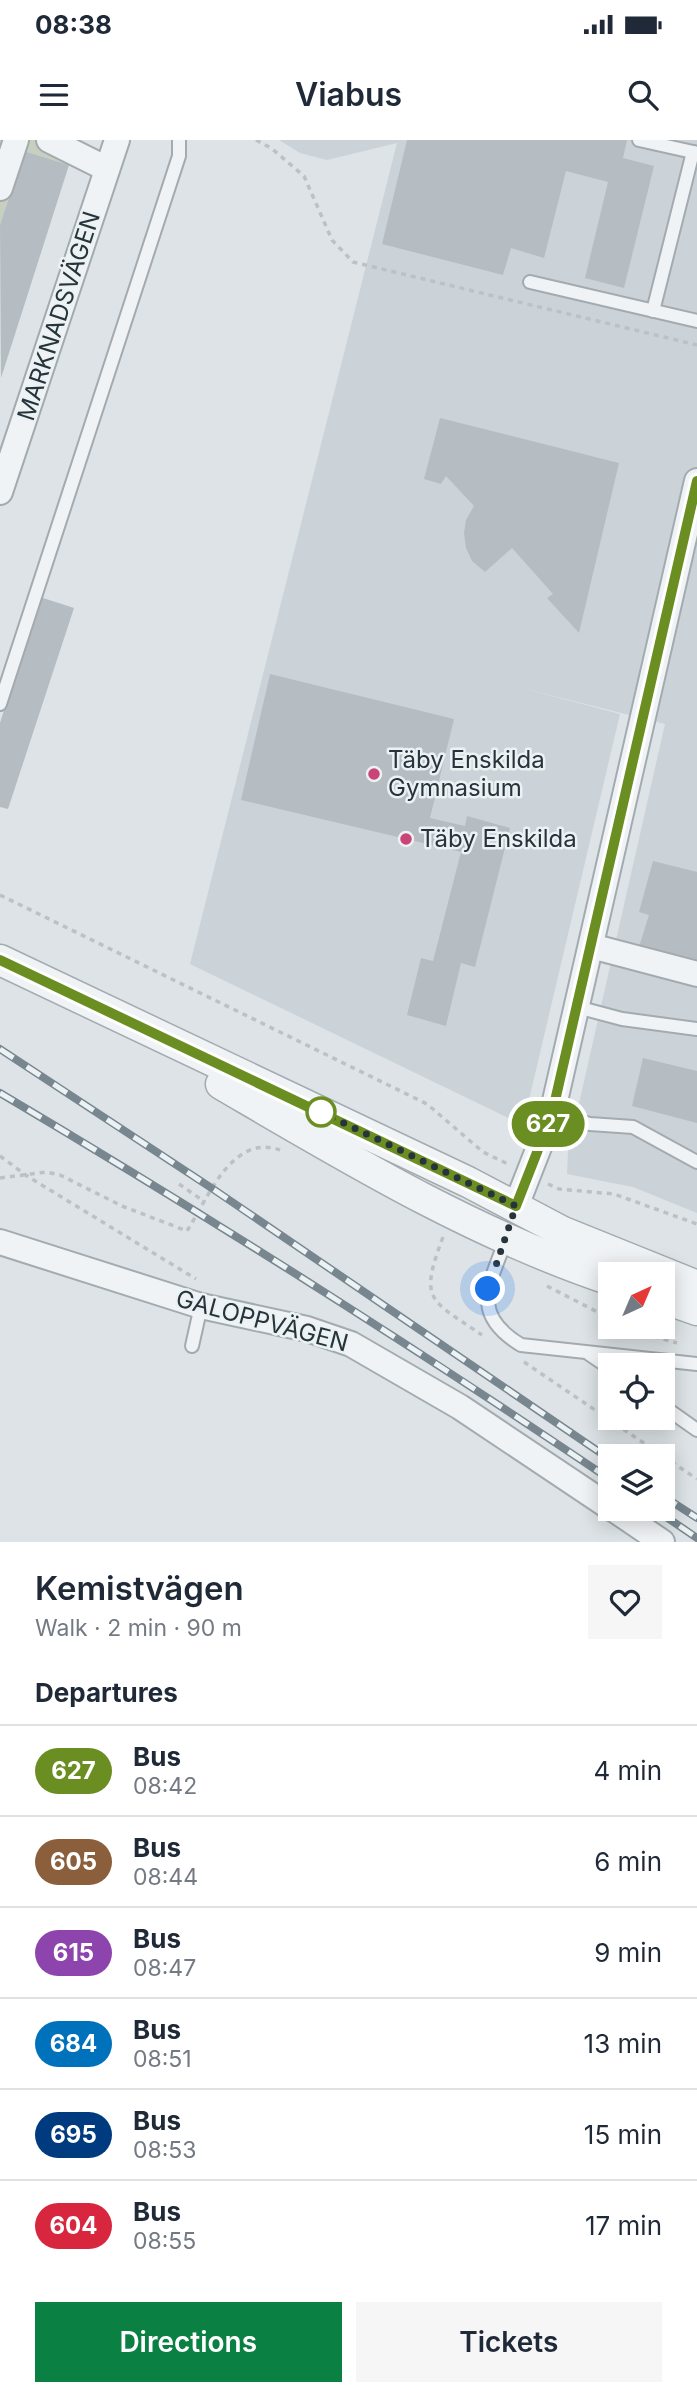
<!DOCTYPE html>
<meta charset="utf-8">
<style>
body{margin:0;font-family:Inter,sans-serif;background:#f6f6f7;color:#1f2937;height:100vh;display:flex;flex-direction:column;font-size:26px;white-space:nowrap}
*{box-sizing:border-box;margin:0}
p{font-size:23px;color:#747a83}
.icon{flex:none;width:38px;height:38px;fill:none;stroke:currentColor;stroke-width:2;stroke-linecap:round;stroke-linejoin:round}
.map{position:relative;height:1402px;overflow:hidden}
.sheet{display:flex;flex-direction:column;background:#fff;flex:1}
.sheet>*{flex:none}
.badge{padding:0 14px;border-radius:23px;font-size:24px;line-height:46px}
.needle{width:46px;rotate:44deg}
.buttons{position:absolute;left:598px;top:1122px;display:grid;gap:14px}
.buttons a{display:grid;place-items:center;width:77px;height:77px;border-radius:0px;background:#fff;box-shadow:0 4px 18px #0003;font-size:35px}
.you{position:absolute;width:35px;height:35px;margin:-18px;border:5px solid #fff;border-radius:50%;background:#1a73e8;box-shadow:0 0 0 10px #1a73e833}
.map>.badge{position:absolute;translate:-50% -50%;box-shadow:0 0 0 4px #fff}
h2{padding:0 35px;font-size:26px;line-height:63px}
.round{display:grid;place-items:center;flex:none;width:74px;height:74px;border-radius:0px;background:#f6f6f7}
.summary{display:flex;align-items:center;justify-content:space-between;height:119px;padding:0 35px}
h1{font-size:33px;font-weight:600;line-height:52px}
.button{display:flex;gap:14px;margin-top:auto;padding:14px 35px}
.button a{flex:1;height:80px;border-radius:0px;background:#0b8043;color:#fff;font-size:28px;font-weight:600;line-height:80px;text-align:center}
.button a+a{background:#f6f6f7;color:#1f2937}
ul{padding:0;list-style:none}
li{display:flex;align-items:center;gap:21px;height:91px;padding:0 35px;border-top:2px solid #e0e1e3}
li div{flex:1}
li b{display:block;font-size:26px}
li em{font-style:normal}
li .badge{min-width:77px;font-weight:700;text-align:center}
.status{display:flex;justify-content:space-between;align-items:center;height:49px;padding:0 35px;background:#fff;direction:ltr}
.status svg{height:19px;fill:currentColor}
header{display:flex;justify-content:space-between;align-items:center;height:91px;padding:0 35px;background:#fff;font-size:32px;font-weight:600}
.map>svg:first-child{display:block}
</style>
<div class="status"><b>08:38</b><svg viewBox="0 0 49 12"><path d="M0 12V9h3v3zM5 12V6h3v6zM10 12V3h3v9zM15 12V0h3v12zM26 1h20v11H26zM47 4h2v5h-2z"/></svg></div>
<header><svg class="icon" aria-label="menu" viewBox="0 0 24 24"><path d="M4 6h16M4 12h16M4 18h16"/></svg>Viabus<svg class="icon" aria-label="search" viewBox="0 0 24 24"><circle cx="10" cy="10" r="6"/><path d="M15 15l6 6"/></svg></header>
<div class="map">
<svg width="697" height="1402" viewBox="0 0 697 1402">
<rect width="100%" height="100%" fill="#dde3e6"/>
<!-- built -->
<path fill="#cbd3d8" d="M279 0H697V1073L633 1047 567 1034 568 1012 665 584 518 547 620 574 523 985 190 824 397 3 327 20 300 13Z"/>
<!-- green -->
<path fill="#c7d0bf" d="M0 0H74L69 25 24 11 0 85Z"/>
<!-- building -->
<g fill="#b5bdc3">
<path d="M407 0H627L623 18 654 26 624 148 585 138 608 42 566 31 544 118 511 108 503 135 382 104Z"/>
<path d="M24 11 69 25 1 238 0 85Z"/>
<path d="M440 278 619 323 579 493 547 458 553 454 512 408 485 432 472 421 466 408 464 393 466 380 474 366 446 336 441 344 424 339Z"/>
<path d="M40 457 74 468 8 669 0 667V583Z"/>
<path d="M270 534 454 579 430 678 465 686 467 676 510 688 475 827 461 823 446 886 407 875 421 818 433 821 461 712 241 660Z"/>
<path d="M653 721 697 732V820L639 807 649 775 639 772Z"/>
<path d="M643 918 697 931V983L632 966Z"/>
</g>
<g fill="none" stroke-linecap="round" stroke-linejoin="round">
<!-- service casing -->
<g stroke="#a3abb0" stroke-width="16">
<g id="service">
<path d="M639 0 697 13"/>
<path d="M530 142 697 181"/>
<path d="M653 171 693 12"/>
<path d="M0 564 179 16V0"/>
<path d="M577 867 622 879 697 889"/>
<path d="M552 974 590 984 633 987 697 1022"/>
<path d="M506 1099C489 1146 470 1174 521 1205L697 1224"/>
<path d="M192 1206 201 1166"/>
<path d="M589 1214 611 1229"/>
<path d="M663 1266 697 1290"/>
</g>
</g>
<!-- minor casing -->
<g stroke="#a3abb0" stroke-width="28">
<g id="minor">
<path d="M49 0 107 29"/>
<path d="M0 48 16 0"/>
<path d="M0 352 117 0"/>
<path d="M591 806 697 834"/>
<path d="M516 1066 552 974 697 341"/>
<path d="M0 1102 201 1166 307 1189 351 1204 460 1267 611 1368"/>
<path d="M612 1368 662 1402"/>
</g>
</g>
<!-- tertiary casing -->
<g stroke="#a3abb0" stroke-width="33">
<g id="tertiary">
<path d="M0 820 468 1042 563 1092 697 1146"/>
<path d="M221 944C346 1017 473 1094 611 1140"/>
<path d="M663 1158 697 1170"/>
</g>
</g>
<!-- path -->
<g stroke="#bcc1c5" stroke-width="3.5" stroke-dasharray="5 5" stroke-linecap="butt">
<path d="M256 0 271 8 304 36 332 100 353 122 697 205"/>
<path d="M0 755 427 964 483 1012 510 1025"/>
<path d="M0 1016 27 1036 196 1139"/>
<path d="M0 1038 46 1032 60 1035 122 1066 187 1091C208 1058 232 993 280 1010"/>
<path d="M179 1044 205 1062"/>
<path d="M548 1044 559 1049 614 1054 697 1084"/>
<path d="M443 1097C419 1161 429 1159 482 1195"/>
<path d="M547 1146 611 1179"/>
<path d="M626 1186 638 1192 677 1203"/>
<path d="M524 1222 663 1316"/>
<path d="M663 1316 697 1339"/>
</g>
<!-- service -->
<use href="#service" stroke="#f0f3f5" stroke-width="12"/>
<!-- minor -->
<use href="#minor" stroke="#f0f3f5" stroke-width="24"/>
<!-- tertiary -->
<use href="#tertiary" stroke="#f0f3f5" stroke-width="30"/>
<!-- rail casing -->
<g stroke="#77868f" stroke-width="8">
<g id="rail">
<path d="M0 909 213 1049 611 1320"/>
<path d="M0 953C208 1076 411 1205 611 1340"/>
<path d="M663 1356 697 1378"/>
<path d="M653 1368 697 1398"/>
</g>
</g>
<!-- rail -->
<use href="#rail" stroke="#ecf2f4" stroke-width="5" stroke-dasharray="16" stroke-linecap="butt"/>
</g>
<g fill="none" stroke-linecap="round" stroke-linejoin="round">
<!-- line casing -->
<g stroke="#fff" stroke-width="16">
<path id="line" d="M0 820 516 1066 552 974 697 341"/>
</g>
<!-- line -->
<use href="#line" stroke="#6b8e23" stroke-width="10"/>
<!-- walk -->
<path stroke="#27343c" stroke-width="7" stroke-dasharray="0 12.6" d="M321 972 516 1066 488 1149"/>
</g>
<!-- markers -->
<g fill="#c94578" stroke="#ecf2f4" stroke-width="2.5">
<circle cx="374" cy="634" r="7"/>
<circle cx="406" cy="699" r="7"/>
</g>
<circle fill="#fff" stroke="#6b8e23" stroke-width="3.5" cx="321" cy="972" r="14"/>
<g text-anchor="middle" stroke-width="5" stroke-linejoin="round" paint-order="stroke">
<!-- street labels -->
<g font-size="24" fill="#27343c" stroke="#ecf2f4">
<text transform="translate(59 176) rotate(-72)" y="8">MARKNADSVÄGEN</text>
<text transform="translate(262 1181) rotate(15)" y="8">GALOPPVÄGEN</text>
</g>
<!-- poi labels -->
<g font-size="24" fill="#27343c" stroke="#ecf2f4" text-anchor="start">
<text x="388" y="628">Täby Enskilda<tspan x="388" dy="28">Gymnasium</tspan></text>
<text x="420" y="707">Täby Enskilda</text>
</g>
</g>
</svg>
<div class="buttons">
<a><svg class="needle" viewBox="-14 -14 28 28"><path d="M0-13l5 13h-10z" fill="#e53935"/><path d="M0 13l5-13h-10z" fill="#747a83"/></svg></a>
<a><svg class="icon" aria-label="locate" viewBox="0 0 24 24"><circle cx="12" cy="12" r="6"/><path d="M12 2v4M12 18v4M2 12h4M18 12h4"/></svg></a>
<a><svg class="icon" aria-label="layers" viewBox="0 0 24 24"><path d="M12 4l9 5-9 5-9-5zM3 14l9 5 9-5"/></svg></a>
</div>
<div class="you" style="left:488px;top:1149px"></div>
<b class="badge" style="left:548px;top:984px;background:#6b8e23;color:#fff">627</b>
</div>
<section class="sheet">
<div class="summary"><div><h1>Kemistvägen</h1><p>Walk · 2 min · 90 m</p></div><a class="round"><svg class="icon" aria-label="heart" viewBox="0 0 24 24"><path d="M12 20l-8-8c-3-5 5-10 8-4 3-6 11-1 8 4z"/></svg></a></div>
<h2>Departures</h2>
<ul>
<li><span class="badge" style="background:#6b8e23;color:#fff">627</span><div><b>Bus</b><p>08:42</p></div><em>4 min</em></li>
<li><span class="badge" style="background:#8b5e3c;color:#fff">605</span><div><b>Bus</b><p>08:44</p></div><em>6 min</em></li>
<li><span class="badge" style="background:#8e44ad;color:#fff">615</span><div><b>Bus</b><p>08:47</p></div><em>9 min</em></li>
<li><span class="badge" style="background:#0072bc;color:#fff">684</span><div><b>Bus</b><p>08:51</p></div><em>13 min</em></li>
<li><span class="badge" style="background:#003b80;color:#fff">695</span><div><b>Bus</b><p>08:53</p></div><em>15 min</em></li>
<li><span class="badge" style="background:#d7263d;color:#fff">604</span><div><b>Bus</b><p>08:55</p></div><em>17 min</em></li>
</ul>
<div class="button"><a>Directions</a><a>Tickets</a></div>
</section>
